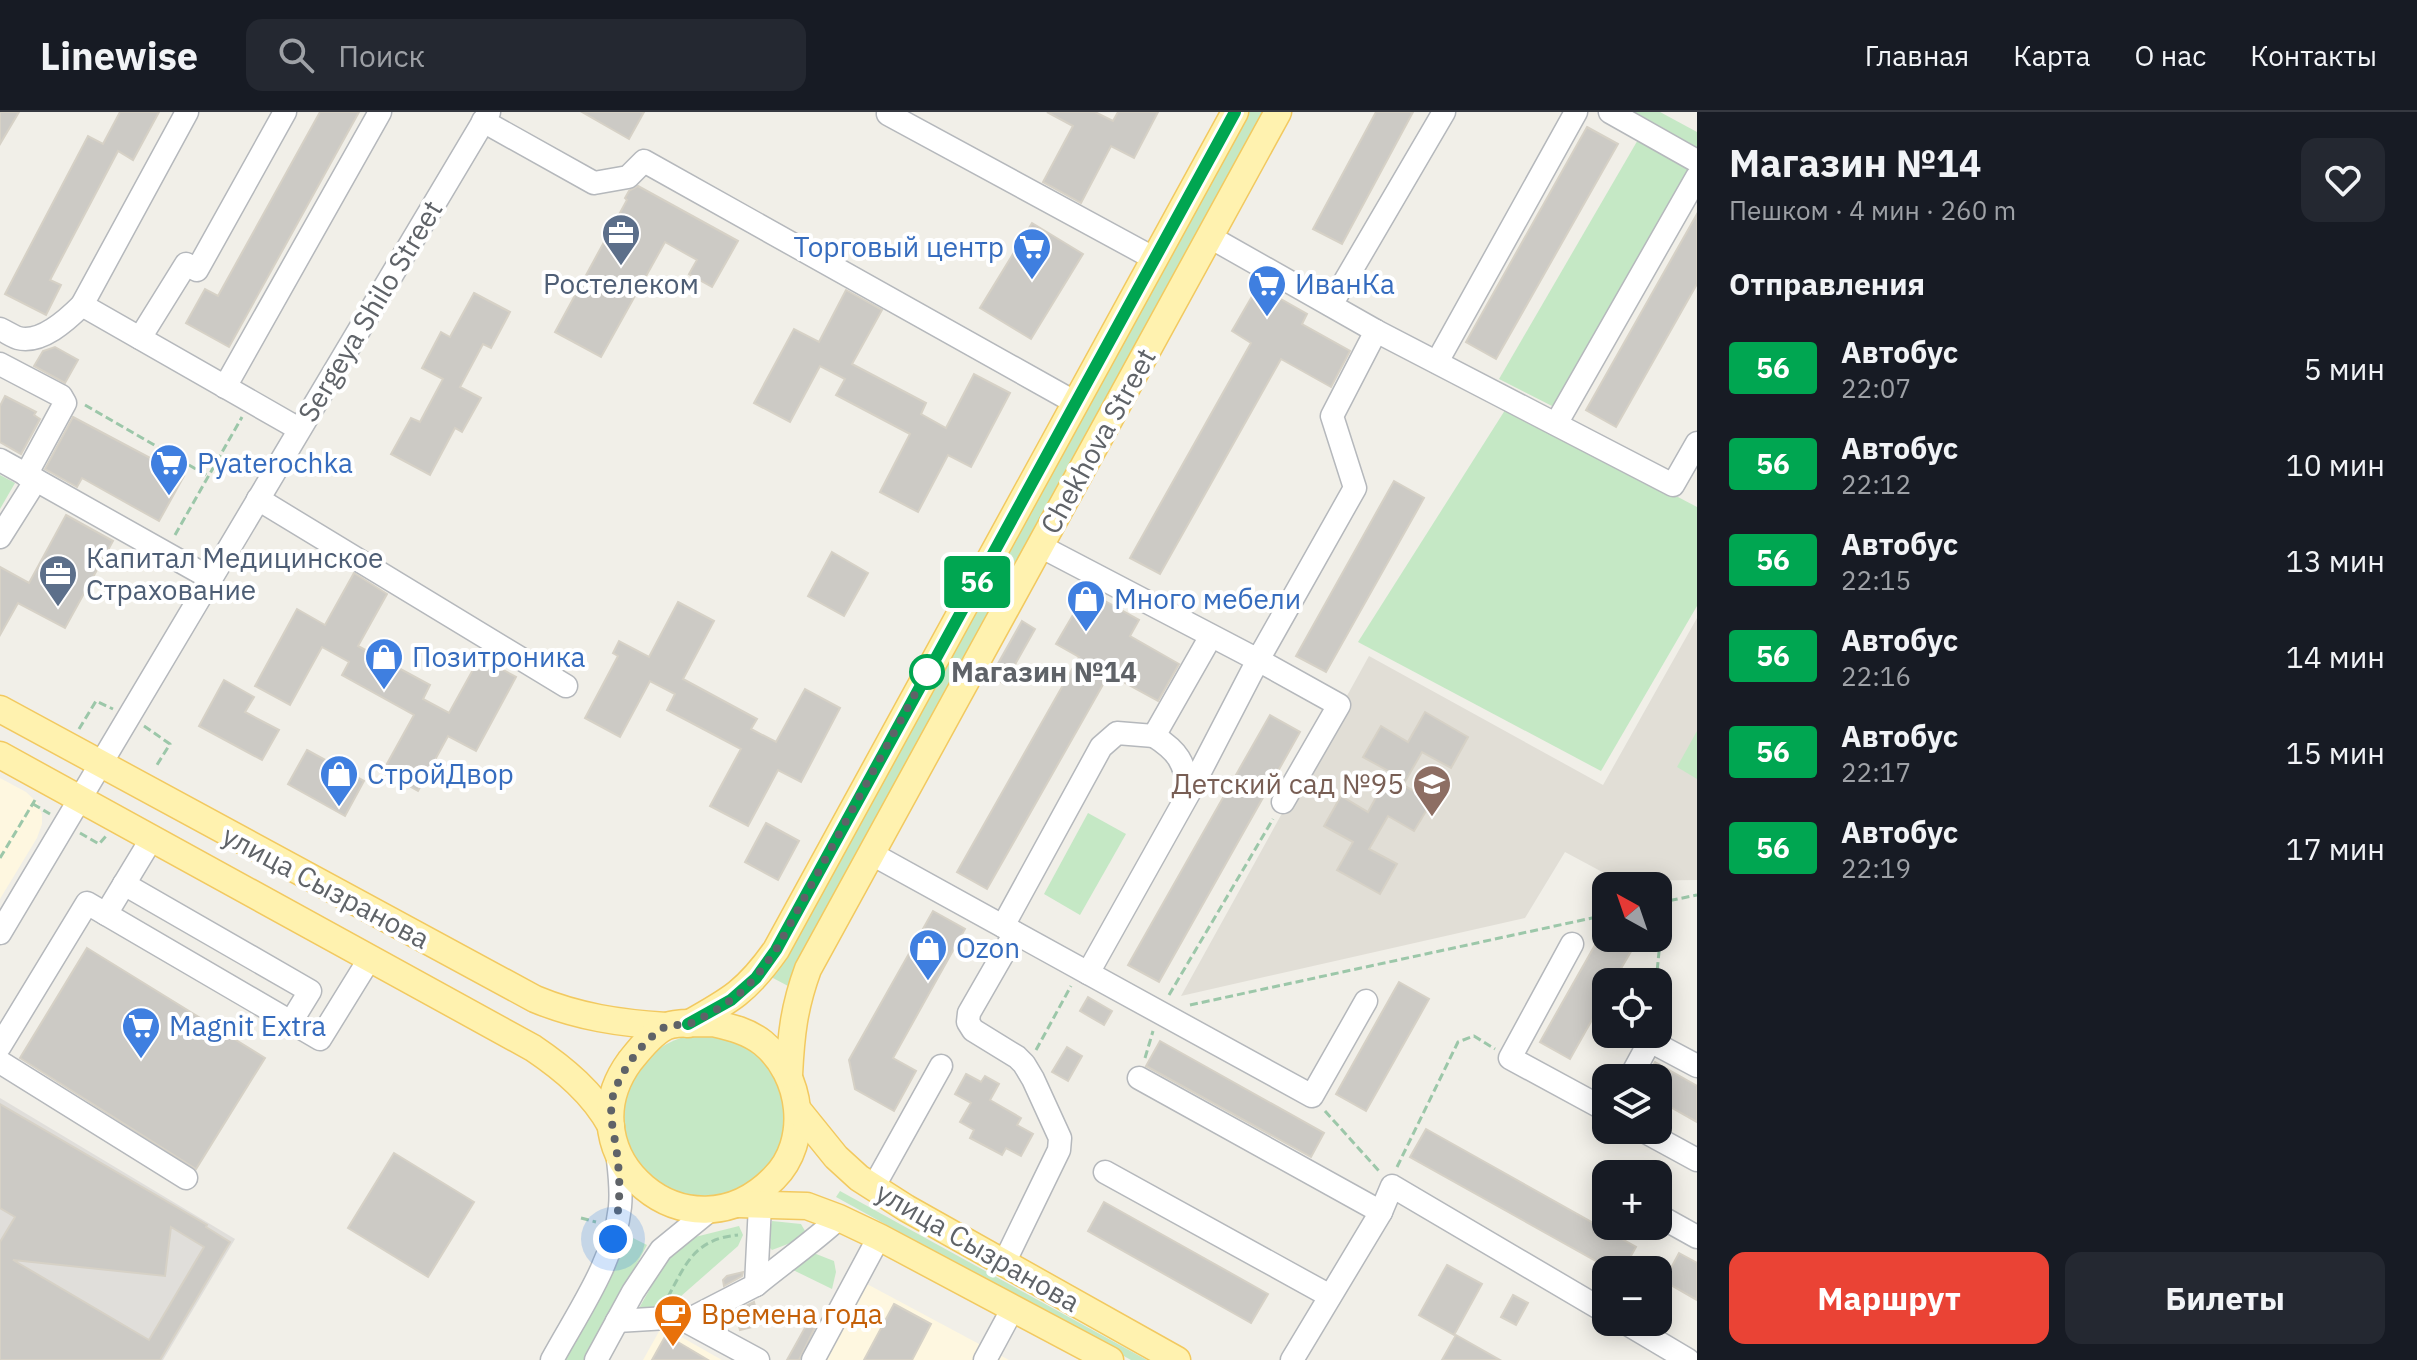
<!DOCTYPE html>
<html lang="ru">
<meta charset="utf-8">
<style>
body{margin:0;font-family:"IBM Plex Sans",sans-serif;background:#242831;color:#f1f3f6;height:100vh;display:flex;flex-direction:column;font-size:30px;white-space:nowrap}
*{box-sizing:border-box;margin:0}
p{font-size:26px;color:#9ea1a6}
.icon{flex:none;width:44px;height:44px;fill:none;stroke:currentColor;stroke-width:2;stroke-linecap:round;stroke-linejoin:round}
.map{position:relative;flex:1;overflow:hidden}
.side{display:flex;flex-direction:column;background:#171b24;width:720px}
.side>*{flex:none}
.badge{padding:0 16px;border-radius:6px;font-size:28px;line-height:52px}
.needle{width:52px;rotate:320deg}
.tools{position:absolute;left:1592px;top:760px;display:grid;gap:16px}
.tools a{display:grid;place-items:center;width:80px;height:80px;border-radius:16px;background:#171b24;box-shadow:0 4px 20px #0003;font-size:40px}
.you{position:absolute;width:40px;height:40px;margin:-20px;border:6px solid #fff;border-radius:50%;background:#1a73e8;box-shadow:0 0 0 12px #1a73e833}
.map>.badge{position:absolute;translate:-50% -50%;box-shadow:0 0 0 4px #fff}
h2{padding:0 32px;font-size:30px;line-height:72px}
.round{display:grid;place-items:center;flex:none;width:84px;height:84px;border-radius:16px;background:#242831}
.overview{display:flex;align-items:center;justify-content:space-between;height:136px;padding:0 32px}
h1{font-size:38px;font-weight:700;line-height:60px}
.primary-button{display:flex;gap:16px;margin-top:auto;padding:16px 32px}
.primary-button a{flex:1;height:92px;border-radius:16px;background:#ea4335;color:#fff;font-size:32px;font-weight:700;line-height:92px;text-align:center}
.primary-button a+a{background:#242831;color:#f1f3f6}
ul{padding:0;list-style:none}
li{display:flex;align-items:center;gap:24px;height:96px;padding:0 32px}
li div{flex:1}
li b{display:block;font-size:30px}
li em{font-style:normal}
li .badge{min-width:88px;font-weight:700;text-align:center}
header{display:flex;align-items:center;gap:48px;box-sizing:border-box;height:112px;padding:0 40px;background:#171b24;border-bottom:2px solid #363941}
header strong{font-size:38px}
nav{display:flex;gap:44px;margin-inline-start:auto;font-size:28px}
.search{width:560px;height:72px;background:#242831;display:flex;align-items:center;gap:20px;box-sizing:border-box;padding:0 28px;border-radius:16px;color:#9ea1a6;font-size:30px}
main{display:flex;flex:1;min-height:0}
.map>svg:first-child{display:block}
</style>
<header>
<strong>Linewise</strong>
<div class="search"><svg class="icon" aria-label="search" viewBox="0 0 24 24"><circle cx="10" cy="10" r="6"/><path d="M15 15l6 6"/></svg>Поиск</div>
<nav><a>Главная</a><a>Карта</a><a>О нас</a><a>Контакты</a></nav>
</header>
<main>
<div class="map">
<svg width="1697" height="1248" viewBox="0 0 1697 1248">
<rect width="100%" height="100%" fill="#f1efe8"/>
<!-- commercial -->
<g fill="#fef7e0">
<path d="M0 666 26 680 37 690 42 702V712L37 726 0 787Z"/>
<path d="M867 1172 1009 1248H825Z"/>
<path d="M662 1214 722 1248H643Z"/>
</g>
<!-- industrial -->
<path fill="#e0deda" d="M0 986 235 1127 163 1248H0Z"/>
<!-- education -->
<path fill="#e1ded6" d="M1697 506V768L1619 769 1565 740 1525 806 1181 884 1369 544 1603 673Z"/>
<!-- green -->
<g fill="#c5e8c5">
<path d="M1245 0H1268L790 875 771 865Z"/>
<path d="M1612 0H1660L1697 20V45Z"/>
<path d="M1639 26 1694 58 1556 296 1499 267Z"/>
<path d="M1507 295 1697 395V494L1601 659 1358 530Z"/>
<path d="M0 363 15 371 0 397Z"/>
<path d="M1697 619V667L1677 655Z"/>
<path d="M1088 701 1126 722 1080 803 1044 782Z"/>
<circle cx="706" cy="1004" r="82"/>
<path d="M840 1079 1147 1248H1131L836 1085Z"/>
<path d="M772 1109 801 1112 805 1119 801 1127 772 1138 766 1132Z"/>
<path d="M739 1114 743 1123 738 1134 672 1192 655 1198H638L672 1138 683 1128Z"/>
<path d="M627 1123 647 1133 585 1248H559Z"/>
<path d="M811 1140 834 1149 836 1160 832 1177 791 1157Z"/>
</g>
<!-- building -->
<g fill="#cccac5" stroke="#d6d1c6" stroke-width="2" fill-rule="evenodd">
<path d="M0 0H19L0 32Z"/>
<path d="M120 0H159L133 48 118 39 50 168 61 173 46 203 5 182 88 24 103 32Z"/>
<path d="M320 0H359L229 235 186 211 205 177 218 184Z"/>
<path d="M582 0H644L629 27Z"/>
<path d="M1047 0H1095L1113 9 1118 0H1158L1134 46 1111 34 1081 91 1043 70 1073 14Z"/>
<path d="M1376 0H1413L1342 132 1313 117Z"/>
<path d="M1587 15 1618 32 1496 247 1466 230Z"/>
<path d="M638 74 738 129 712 175 689 162 697 148 665 130 601 245 555 220 627 88 625 86 629 79Z"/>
<path d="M1697 102V172L1616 315 1586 298Z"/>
<path d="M1032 111 1083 142 1031 227 980 196Z"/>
<path d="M1258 174 1307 202 1302 212 1350 239 1331 275 1281 247 1160 462 1130 446 1251 231 1232 219Z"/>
<path d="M846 178 882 198 852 252 926 291 921 302 946 316 974 262 1010 281 971 355 948 343 918 400 880 380 910 322 836 283 845 267 820 254 790 310 754 291 794 217 819 230Z"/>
<path d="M474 181 510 200 491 236 483 232 460 275 481 286 462 320 455 316 430 363 391 342 411 306 420 310 443 267 422 256 441 220 450 225Z"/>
<path d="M55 235 78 248 65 271 34 254 43 239Z"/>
<path d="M5 284 36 300 34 303 40 307 21 342 0 330V294Z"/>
<path d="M73 305 184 364 159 409 82 366 77 375 45 357Z"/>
<path d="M1394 369 1424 386 1326 560 1296 544Z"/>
<path d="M66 403 113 429 65 516 18 491 0 523V455L29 471Z"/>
<path d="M832 440 868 461 844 504 808 484Z"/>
<path d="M354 461 387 482 358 534 430 573 423 587 449 601 480 545 516 565 476 639 448 624 418 679 383 659 414 603 342 563 349 550 322 535 290 593 255 574 297 497 325 513Z"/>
<path d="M1087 479 1139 508 1130 524 1179 552 1158 589 1109 562 987 777 957 760 1079 545 1056 532Z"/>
<path d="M678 490 714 509 683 567 757 607 751 617 776 630 805 577 840 596 801 670 778 658 748 714 710 694 741 637 667 598 675 582 650 569 620 625 585 606 618 544 613 541 619 529 649 545Z"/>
<path d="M1022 509 1035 517 1004 572 991 564Z"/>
<path d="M224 568 254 585 245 600 279 618 262 648 199 614Z"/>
<path d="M1425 600 1468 625 1451 656 1422 640 1403 673 1432 689 1414 719 1388 704 1369 737 1397 752 1380 782 1337 758 1353 730 1324 714 1341 684 1368 700 1390 660 1363 645 1381 614 1408 630Z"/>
<path d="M1270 603 1300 620 1159 870 1128 853Z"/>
<path d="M307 638 364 669 345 704 288 672Z"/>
<path d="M766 711 799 729 778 768 745 750Z"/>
<path d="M933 799 965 817 893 946 916 959 894 999 855 977 849 948Z"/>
<path d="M1603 819 1606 821V826H1616L1633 836 1613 870H1606V883L1570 947 1540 930Z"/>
<path d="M87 836 265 946 196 1057 20 946Z"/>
<path d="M1399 870 1429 887 1366 999 1336 982Z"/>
<path d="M1088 885 1112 899 1104 913 1080 899Z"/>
<path d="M1160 929 1324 1021 1311 1045 1146 954Z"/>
<path d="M1067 935 1082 944 1068 969 1052 960Z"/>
<path d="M1655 950 1697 974V1010L1658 988V966H1646Z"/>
<path d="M966 962 981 970 985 964 999 972 990 988 1021 1006 1017 1013 1033 1022 1021 1044 1006 1036 1002 1043 970 1026 974 1018 960 1010 971 991 955 982Z"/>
<path d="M0 992 207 1113 206 1115 230 1130 160 1248H0V1130L15 1105 0 1096ZM171 1115 204 1135 149 1228 13 1148 165 1164Z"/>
<path d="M1426 1017 1636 1135 1623 1158H1612L1410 1045Z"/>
<path d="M394 1041 474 1090 428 1165 348 1116Z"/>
<path d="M1104 1090 1268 1182 1251 1211 1088 1119Z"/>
<path d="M1679 1141 1697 1151V1188L1664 1169Z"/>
<path d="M1447 1153 1482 1172 1454 1223 1419 1203Z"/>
<path d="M743 1160 742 1164 724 1174 723 1168 727 1164Z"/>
<path d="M1513 1183 1528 1191 1516 1213 1501 1205Z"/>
<path d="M754 1190 757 1202 753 1203 756 1214 740 1218 737 1207 733 1208 731 1201Z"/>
<path d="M894 1192 931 1212 912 1248H864Z"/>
<path d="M811 1205 818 1209 799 1248H787Z"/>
<path d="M666 1223 708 1248H652Z"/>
<path d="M1456 1223 1500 1248H1442Z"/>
</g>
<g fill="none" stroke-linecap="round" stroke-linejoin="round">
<!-- minor casing -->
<g stroke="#b5b8bc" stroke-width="25">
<g id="minor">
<path d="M187 0 82 193 299 317"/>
<path d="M1610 0 1697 49"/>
<path d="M888 2 1155 147"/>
<path d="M483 9 594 71 628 65 644 49 1076 291"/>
<path d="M1210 125 1376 219 1673 373 1697 331"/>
<path d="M1331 193 1444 0"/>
<path d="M0 217C5 219 12 224 18 226 41 232 67 208 82 193"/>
<path d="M140 226 186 152 197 158 285 0"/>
<path d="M1437 250 1576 0"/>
<path d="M0 252 61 284 65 291 26 363"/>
<path d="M225 275 380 0"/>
<path d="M1556 312 1697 65"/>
<path d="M0 348 36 368"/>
<path d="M258 387 566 574"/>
<path d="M0 425 36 368 210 466"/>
<path d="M1040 434 1258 548 1355 376 1332 304 1376 219"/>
<path d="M1154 624C1179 640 1183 649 1190 679L1088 861 1312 984 1366 889"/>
<path d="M1190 679 1258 548 1339 593 1283 690"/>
<path d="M872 742 1088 861"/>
<path d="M124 772 310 879 291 910"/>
<path d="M106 802 152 726"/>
<path d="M1003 814 1101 635 1117 621 1154 624 1211 524"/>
<path d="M0 821 489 0"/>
<path d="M1572 832 1510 946 1606 998"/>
<path d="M0 934 87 791 320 927 370 846"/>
<path d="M0 950 186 1066"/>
<path d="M1139 966 1381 1100"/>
<path d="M1630 966 1650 929 1697 954"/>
<path d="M1642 1018 1697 1048"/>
<path d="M1105 1060 1330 1184"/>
<path d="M873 1076 941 954"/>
<path d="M1661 1105 1697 1125"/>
<path d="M1004 1151 1059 1038 1060 1026 1033 967 1024 952 1017 945 973 918 968 910 969 901 1015 821"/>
<path d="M756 1173C784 1150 813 1130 839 1106"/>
<path d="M617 1209 667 1206 686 1209 758 1248"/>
<path d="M686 1209 756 1173 760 1093"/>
<path d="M1624 1210 1688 1248"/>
<path d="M552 1248C578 1200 614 1150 620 1095 622 1076 619 1057 617 1039"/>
<path d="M596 1248 633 1180 661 1138 710 1098"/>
<path d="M813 1248 879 1125"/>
<path d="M985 1248 1013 1196"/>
<path d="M1292 1248 1381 1100 1392 1074 1606 1200"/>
</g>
</g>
<!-- major casing -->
<g stroke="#f2c960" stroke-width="29">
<g id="major">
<path d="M0 597 535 887C578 905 620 911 666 914"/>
<path d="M0 643 533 936C564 957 593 981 611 1014"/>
<path d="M713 911C730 915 748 919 763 931 802 963 811 1029 774 1066 689 1153 561 1043 630 949 639 938 651 922 665 915 676 909 699 912 713 911Z"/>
<path d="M688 912C731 888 747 879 776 838L1235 0"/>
<path d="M789 963C791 923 794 895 808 857L1278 0"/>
<path d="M798 998 836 1045 859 1066 906 1096 1177 1248"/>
<path d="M738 1092 807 1094 839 1106 879 1125 1110 1248"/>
</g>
</g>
<!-- path -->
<g stroke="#9cc7a9" stroke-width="3" stroke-dasharray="8 4" stroke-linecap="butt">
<path d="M85 293 208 364"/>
<path d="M175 423 242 305"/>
<path d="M144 614 170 632 155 656"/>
<path d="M79 617 96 589 113 597"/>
<path d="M33 692 50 702"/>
<path d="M80 721 99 732 106 724"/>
<path d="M0 746 35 688"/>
<path d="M1658 791 1697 783"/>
<path d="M1656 870 1664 790"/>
<path d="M1169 883 1273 707"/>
<path d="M1190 893 1606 803"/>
<path d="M1036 938 1071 874"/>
<path d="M1145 946 1153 919"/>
<path d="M1325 999 1379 1059"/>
<path d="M1397 1055 1458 930 1474 924 1495 937"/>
<path d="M581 1106 596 1110"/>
<path d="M668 1185C686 1151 695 1127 738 1123"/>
</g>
<!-- minor -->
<use href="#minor" stroke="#fff" stroke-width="22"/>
<!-- major -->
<use href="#major" stroke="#fff2af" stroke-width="26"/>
</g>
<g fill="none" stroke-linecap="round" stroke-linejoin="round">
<!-- line casing -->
<g stroke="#fff" stroke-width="18">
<path id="line" d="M688 912 731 888 756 866 776 838 1235 0"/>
</g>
<!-- line -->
<use href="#line" stroke="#00a651" stroke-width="12"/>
<!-- walk -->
<path stroke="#5f6368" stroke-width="8" stroke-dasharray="0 14.4" d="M613 1127C620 1094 621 1076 617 1042 615 1024 609 1007 612 988 617 964 643 927 665 915 672 912 681 914 689 912 700 908 721 895 731 888 750 875 763 856 776 838L927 560"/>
</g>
<!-- icons -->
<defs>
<g id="office-pin" transform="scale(2)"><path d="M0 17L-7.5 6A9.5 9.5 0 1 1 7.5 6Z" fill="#5c6f8a" stroke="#fff"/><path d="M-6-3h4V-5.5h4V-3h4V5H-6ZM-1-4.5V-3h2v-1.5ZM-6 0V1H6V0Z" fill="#fff"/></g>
<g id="supermarket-pin" transform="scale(2)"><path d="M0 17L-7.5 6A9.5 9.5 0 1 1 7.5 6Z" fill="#3f7fe0" stroke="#fff"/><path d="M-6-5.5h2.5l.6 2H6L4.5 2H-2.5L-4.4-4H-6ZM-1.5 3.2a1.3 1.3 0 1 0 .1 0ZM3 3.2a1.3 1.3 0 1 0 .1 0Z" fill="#fff"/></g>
<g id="shop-pin" transform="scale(2)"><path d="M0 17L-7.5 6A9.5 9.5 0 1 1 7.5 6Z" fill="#3f7fe0" stroke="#fff"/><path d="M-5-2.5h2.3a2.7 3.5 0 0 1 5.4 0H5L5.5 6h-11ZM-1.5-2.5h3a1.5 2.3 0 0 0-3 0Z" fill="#fff"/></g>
<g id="school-pin" transform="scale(2)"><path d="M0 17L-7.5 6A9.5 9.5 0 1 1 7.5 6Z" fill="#8d6e63" stroke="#fff"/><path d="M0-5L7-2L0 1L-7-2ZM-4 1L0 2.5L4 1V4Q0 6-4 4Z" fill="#fff"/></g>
<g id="cafe-pin" transform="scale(2)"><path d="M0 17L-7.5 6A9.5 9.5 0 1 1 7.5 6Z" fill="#e8710a" stroke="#fff"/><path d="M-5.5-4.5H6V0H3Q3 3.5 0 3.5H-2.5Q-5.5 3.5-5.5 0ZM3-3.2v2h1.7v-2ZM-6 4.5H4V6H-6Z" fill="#fff"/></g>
</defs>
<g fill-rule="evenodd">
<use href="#office-pin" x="621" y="121"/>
<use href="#supermarket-pin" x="1032" y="135"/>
<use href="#supermarket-pin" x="1267" y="172"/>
<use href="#supermarket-pin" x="169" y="351"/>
<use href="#office-pin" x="58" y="462"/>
<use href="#shop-pin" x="1086" y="487"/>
<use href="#shop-pin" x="384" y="545"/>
<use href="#shop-pin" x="339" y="662"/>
<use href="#school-pin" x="1432" y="672"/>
<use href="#shop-pin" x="928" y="836"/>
<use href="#supermarket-pin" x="141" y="914"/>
<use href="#cafe-pin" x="673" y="1202"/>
</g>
<!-- markers -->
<circle fill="#fff" stroke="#00a651" stroke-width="4" cx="927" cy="560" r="16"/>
<g text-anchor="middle" stroke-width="8" stroke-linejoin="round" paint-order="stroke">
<!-- shop labels -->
<g font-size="28" fill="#366cbe" stroke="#fff" text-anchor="start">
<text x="1004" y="145" text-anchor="end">Торговый центр</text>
<text x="1295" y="182">ИванКа</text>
<text x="197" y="361">Pyaterochka</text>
<text x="1114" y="497">Много мебели</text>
<text x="412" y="555">Позитроника</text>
<text x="367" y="672">СтройДвор</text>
<text x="956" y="846">Ozon</text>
<text x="169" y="924">Magnit Extra</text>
</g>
<!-- service labels -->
<g font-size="28" fill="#4e5e75" stroke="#fff">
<text x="621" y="182">Ростелеком</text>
<text x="86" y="456" text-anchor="start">Капитал Медицинское<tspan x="86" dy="32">Страхование</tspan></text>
</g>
<!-- street labels -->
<g font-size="28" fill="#5f6368" stroke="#fff">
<text transform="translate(370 199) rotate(-59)" y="10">Sergeya Shilo Street</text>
<text transform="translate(1098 329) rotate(-61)" y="10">Chekhova Street</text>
<text transform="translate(326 775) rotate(28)" y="10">улица Сызранова</text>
<text transform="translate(978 1135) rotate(30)" y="10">улица Сызранова</text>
</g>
<!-- stop labels -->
<g font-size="28" font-weight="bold" fill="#5f6368" stroke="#fff" text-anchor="start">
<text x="951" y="570">Магазин №14</text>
</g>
<!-- education labels -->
<g font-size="28" fill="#785e54" stroke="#fff" text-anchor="end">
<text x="1404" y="682">Детский сад №95</text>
</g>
<!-- food labels -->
<g font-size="28" fill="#c56008" stroke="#fff" text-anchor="start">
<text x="701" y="1212">Времена года</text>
</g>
</g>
</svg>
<div class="tools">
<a><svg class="needle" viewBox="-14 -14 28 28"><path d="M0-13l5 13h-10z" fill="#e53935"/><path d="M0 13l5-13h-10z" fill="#9ea1a6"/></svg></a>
<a><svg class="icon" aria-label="locate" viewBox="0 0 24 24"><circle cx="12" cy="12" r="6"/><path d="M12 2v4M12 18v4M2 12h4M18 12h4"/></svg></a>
<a><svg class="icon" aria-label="layers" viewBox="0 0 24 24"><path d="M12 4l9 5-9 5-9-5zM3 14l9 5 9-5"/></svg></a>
<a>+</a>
<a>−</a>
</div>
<div class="you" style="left:613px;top:1127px"></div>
<b class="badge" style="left:977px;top:470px;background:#00a651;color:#fff">56</b>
</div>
<section class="side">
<div class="overview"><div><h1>Магазин №14</h1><p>Пешком · 4 мин · 260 m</p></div><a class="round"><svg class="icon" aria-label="heart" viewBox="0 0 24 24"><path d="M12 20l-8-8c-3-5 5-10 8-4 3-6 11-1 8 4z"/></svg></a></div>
<h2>Отправления</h2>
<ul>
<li><span class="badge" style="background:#00a651;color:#fff">56</span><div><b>Автобус</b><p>22:07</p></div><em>5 мин</em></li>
<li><span class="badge" style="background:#00a651;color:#fff">56</span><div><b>Автобус</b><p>22:12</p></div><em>10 мин</em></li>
<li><span class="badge" style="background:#00a651;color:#fff">56</span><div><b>Автобус</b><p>22:15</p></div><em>13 мин</em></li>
<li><span class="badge" style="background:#00a651;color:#fff">56</span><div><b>Автобус</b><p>22:16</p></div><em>14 мин</em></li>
<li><span class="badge" style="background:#00a651;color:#fff">56</span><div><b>Автобус</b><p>22:17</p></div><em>15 мин</em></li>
<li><span class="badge" style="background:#00a651;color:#fff">56</span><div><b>Автобус</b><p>22:19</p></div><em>17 мин</em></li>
</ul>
<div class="primary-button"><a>Маршрут</a><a>Билеты</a></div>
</section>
</main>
